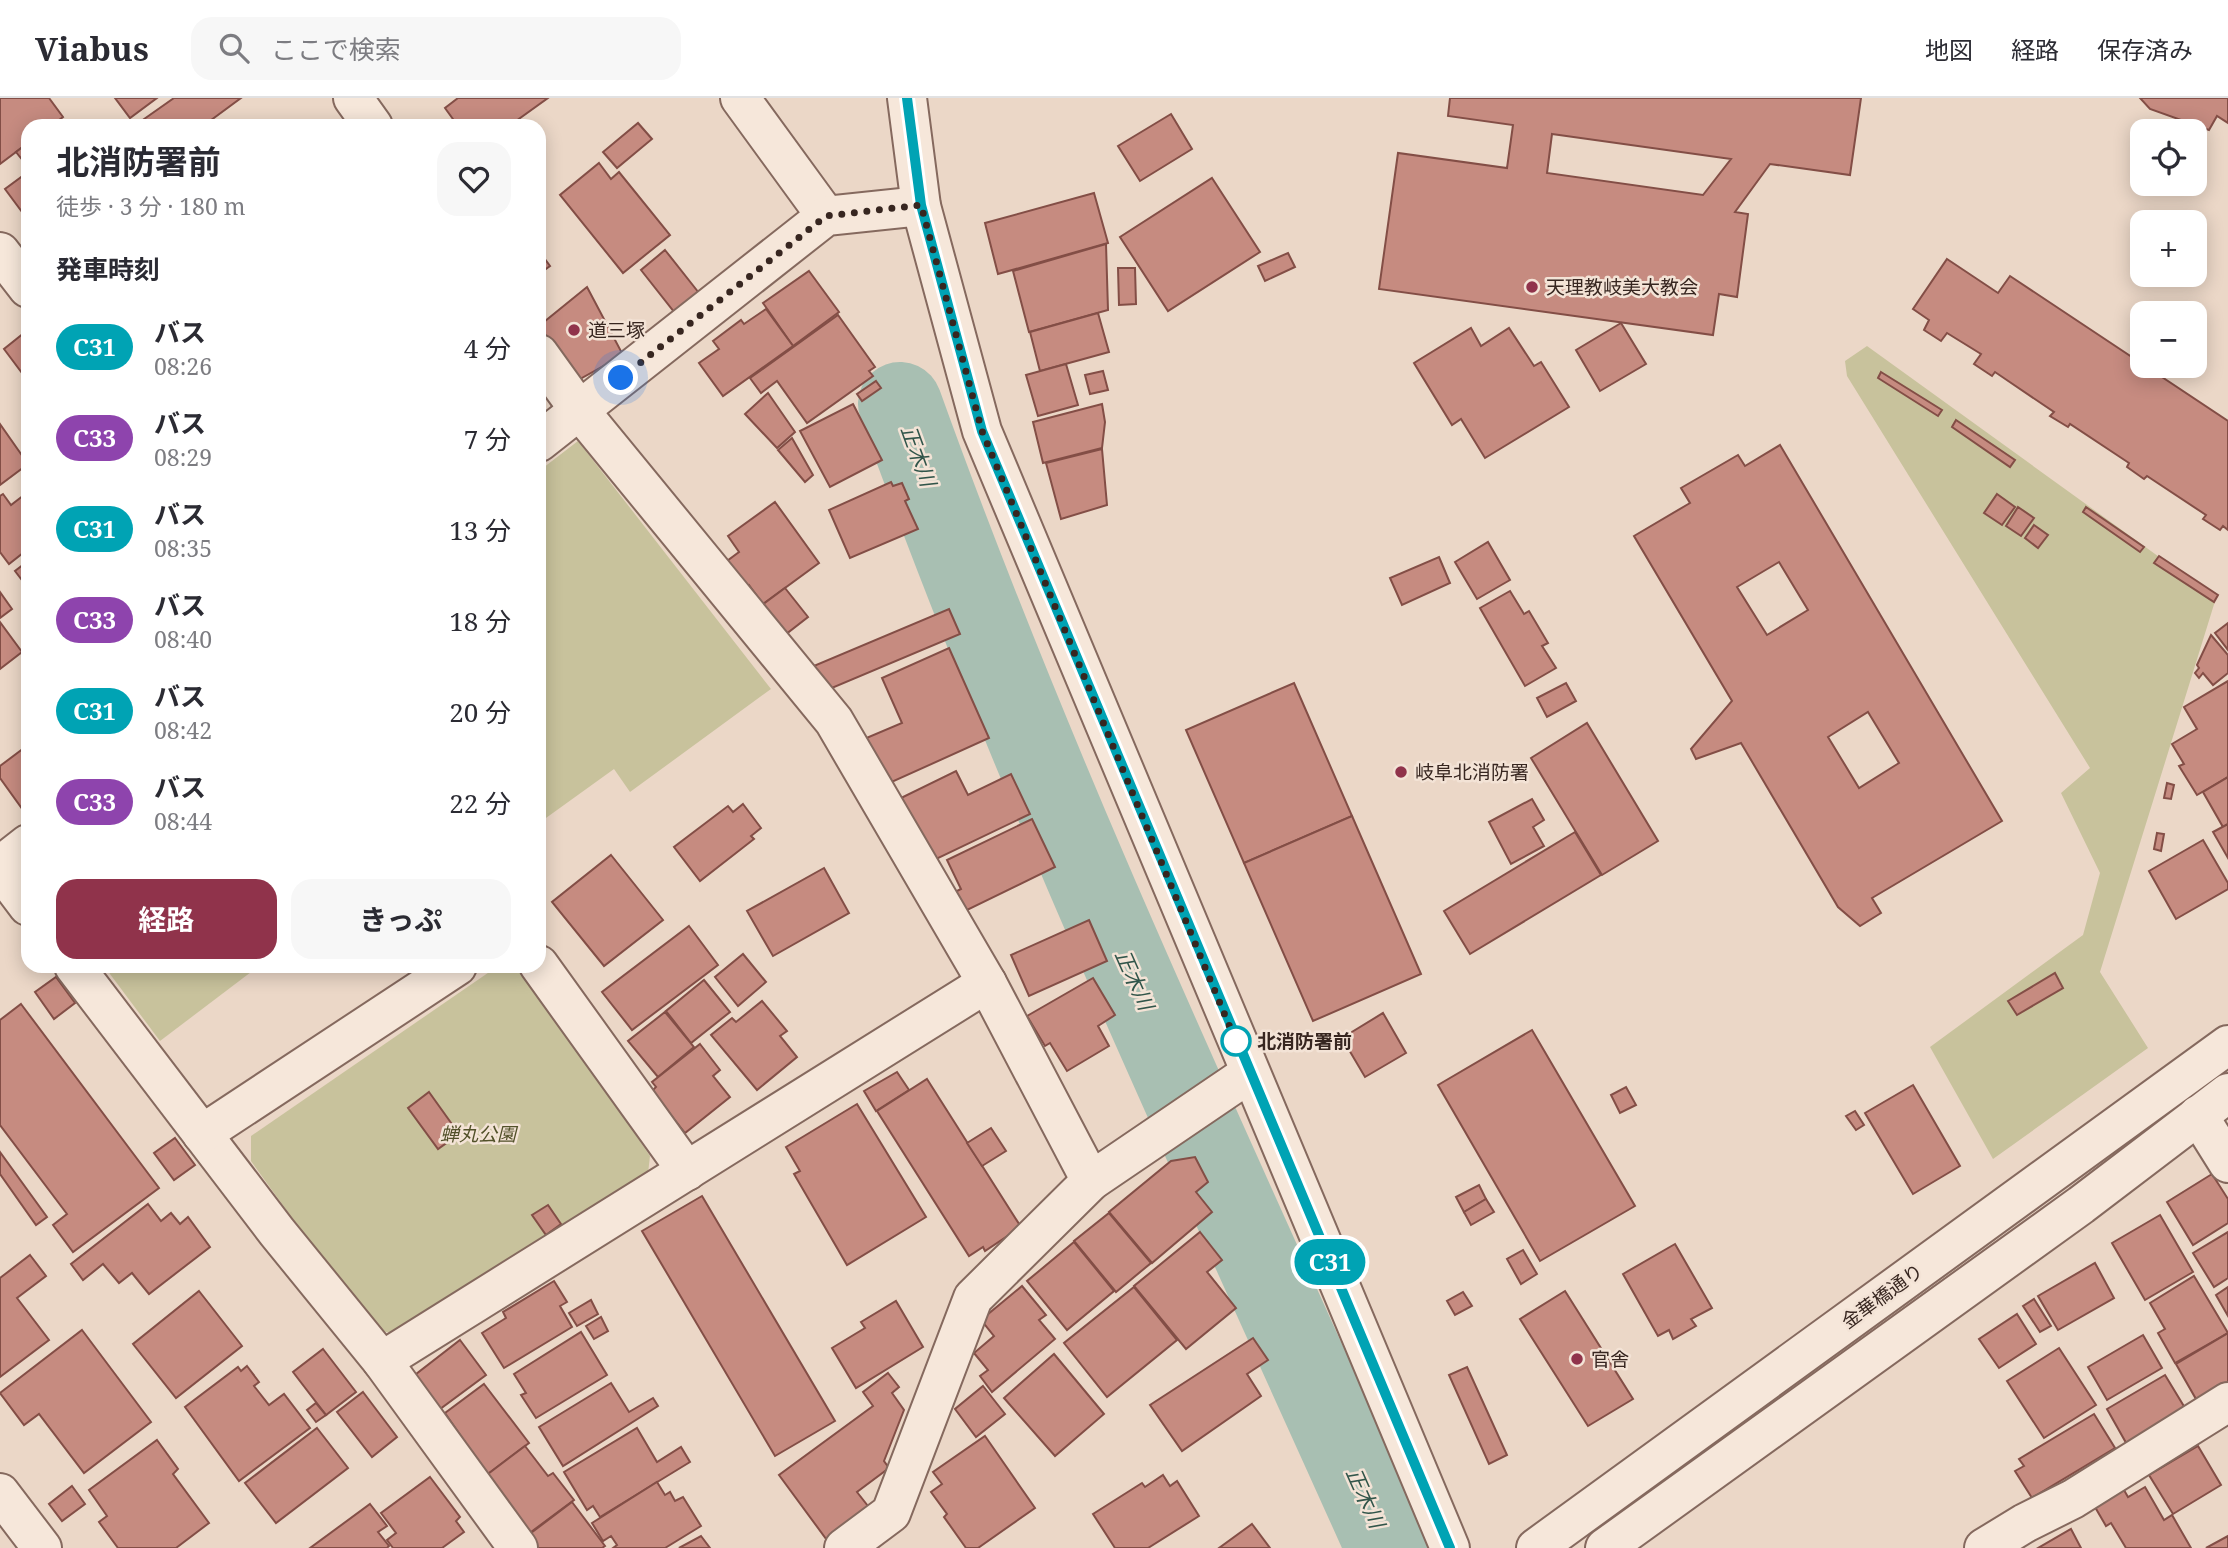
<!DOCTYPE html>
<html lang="ja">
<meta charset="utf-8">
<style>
body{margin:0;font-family:"Noto Serif","Noto Sans JP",serif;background:#f7f7f7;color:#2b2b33;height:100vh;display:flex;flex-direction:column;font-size:26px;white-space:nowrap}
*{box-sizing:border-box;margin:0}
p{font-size:23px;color:#7c7c81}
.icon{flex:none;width:38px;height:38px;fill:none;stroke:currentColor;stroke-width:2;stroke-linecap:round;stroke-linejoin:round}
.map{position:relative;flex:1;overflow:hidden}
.side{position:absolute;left:21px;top:21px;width:525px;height:854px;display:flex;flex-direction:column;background:#fff;border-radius:21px;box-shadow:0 4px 18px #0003}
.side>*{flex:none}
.badge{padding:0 14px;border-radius:23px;font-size:24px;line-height:46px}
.tools{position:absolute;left:2130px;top:21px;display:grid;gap:14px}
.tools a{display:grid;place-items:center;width:77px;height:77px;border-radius:14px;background:#fff;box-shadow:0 4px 18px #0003;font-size:35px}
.you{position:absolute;width:35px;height:35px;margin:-18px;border:5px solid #fff;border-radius:50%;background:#1a73e8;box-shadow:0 0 0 10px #1a73e833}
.map>.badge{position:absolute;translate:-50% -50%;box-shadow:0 0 0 4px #fff}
h2{padding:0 35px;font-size:26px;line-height:63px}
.round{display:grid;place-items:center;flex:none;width:74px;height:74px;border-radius:21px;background:#f7f7f7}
.summary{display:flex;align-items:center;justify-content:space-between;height:119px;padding:0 35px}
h1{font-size:33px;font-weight:700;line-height:52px}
.button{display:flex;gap:14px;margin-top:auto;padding:14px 35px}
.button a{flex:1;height:80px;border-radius:21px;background:#90334b;color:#fff;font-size:28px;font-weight:700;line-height:80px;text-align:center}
.button a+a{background:#f7f7f7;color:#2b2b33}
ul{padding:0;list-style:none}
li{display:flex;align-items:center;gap:21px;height:91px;padding:0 35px}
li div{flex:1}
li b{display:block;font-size:26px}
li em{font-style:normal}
li .badge{min-width:77px;font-weight:700;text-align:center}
header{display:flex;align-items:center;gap:42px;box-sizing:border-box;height:98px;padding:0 35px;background:#fff;border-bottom:2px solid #e1e1e2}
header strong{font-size:33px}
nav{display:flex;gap:38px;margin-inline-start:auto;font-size:24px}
.search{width:490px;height:63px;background:#f7f7f7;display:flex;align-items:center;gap:18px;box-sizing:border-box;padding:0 24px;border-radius:21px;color:#7c7c81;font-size:26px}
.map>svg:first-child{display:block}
</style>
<header>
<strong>Viabus</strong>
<div class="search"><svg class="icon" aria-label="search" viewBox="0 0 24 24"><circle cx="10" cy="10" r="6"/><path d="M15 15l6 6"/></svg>ここで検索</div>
<nav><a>地図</a><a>経路</a><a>保存済み</a></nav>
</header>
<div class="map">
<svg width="2228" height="1450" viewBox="0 0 2228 1450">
<rect width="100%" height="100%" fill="#ebd7c7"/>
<!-- green -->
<g fill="#c8c29c">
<path d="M1867 248 2216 500 2100 874 2148 950 1993 1061 1930 949 2083 837 2100 775 2061 695 2090 670 1847 278 1845 263Z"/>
<path d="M578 343 771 591 630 694 614 671 539 725V373Z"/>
<path d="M104 868H259L160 943Z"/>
<path d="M498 868H522L650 1058 647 1084 396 1236 372 1231 251 1063V1038Z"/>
</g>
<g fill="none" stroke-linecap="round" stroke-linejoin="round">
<!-- river -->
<path stroke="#a8bfb2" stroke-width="84" d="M900 306C1040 696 1218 1071 1388 1450"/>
</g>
<!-- building -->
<g fill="#c68b80" stroke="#834e46" stroke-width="2" fill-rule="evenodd">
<path d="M0 0H49L63 19 51 28H28V45L0 66Z"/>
<path d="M115 0H157L130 20Z"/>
<path d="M174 0H241L203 28H138L137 26Z"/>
<path d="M458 0H548L509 28H458L445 10Z"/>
<path d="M1450 0H1861L1850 77 1770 66 1735 114 1748 116 1737 199 1719 196 1713 237 1379 191 1398 55 1507 70 1513 27 1448 18ZM1552 36 1731 61 1703 97 1547 75Z"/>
<path d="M2140 0H2228V25L2217 18 2209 32 2150 11Z"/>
<path d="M1171 16 1192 51 1140 83 1118 48Z"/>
<path d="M638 25 652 41 617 70 603 54Z"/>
<path d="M28 45V69L16 54Z"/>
<path d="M599 65 611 81 619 74 670 137 623 175 560 97Z"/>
<path d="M28 74V122L5 91Z"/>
<path d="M1212 80 1260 154 1168 213 1120 139Z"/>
<path d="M1094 95 1108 145 998 176 985 125Z"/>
<path d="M1106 146 1108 212 1029 234 1013 173Z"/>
<path d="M665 152 699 195 675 215 641 172Z"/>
<path d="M539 153 550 168 539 176Z"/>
<path d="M1288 155 1295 169 1265 183 1258 168Z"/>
<path d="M1947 161 1998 195 2010 178 2228 323V432L2223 428 2220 432 2203 421 2206 417 2147 378 2144 381 2127 369 2129 365 2070 326 2068 329 2050 318 2054 314 1995 274 1992 278 1974 266 1981 256 1947 235 1941 243 1924 232 1929 222 1913 211Z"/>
<path d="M1118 170H1135L1136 206 1119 207Z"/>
<path d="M809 173 839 214 793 248 763 205Z"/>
<path d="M587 189 623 257 580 281 539 235V228Z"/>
<path d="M766 211 793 248 723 298 699 265 719 251 713 243 741 222 744 226Z"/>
<path d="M1098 215 1109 254 1040 273 1030 234Z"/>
<path d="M838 217 875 269 869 273 873 278 807 325 777 283 761 295 750 280Z"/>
<path d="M1621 225 1646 266 1600 293 1576 252Z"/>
<path d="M1471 230 1481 248 1509 230 1534 268 1541 264 1569 309 1485 360 1461 321 1452 327 1414 265Z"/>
<path d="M24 235 28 241V276L25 279 4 251Z"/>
<path d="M1066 266 1078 307 1038 318 1026 277Z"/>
<path d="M1103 273 1108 292 1090 296 1085 277Z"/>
<path d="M1881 274 1942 312 1938 318 1878 280Z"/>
<path d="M876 283 881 290 862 303 857 296Z"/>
<path d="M768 295 795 334 777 350 745 316Z"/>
<path d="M853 306 882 362 830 389 800 333Z"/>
<path d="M1102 306 1105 324 1102 350 1043 365 1033 324Z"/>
<path d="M1956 322 2015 362 2010 369 1952 329Z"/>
<path d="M0 326 28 366 0 387Z"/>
<path d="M792 340 813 377 805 384 778 352Z"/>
<path d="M1780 347 2002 723 1872 800 1881 815 1860 828 1838 809 1741 645 1696 661 1691 651 1732 603 1634 438 1690 405 1681 390 1738 357 1745 368ZM1779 464 1808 512 1767 537 1737 489ZM1868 614 1899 665 1859 690 1828 639Z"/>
<path d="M1102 351 1107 407 1061 421 1046 365Z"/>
<path d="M891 384 893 388 902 385 909 401 905 403 918 431 850 460 829 412Z"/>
<path d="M28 394V451L9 466 0 454V398L3 396 11 407Z"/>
<path d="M1997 396 2015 409 2002 427 1984 415Z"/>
<path d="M775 404 819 465 763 506 749 487 746 489 727 463 739 454 728 438Z"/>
<path d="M2018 409 2034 420 2021 438 2006 428Z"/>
<path d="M2086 409 2144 449 2140 454 2083 414Z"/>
<path d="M2034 427 2048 437 2038 450 2025 440Z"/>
<path d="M1488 444 1510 482 1477 501 1455 464Z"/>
<path d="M2159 458 2218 497 2214 504 2154 465Z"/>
<path d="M1439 459 1450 485 1402 507 1390 480Z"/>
<path d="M28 463V490L15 473Z"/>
<path d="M785 490 808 519 781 540 758 510Z"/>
<path d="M1510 493 1524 516 1529 513 1548 545 1542 548 1556 570 1525 588 1480 510Z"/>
<path d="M0 494 12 511 0 520Z"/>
<path d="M949 511 960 536 820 595 809 570Z"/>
<path d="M0 524 22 554 0 571Z"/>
<path d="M2228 525V552L2215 535Z"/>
<path d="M2211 537 2228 557V575L2213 587 2203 575 2199 580 2195 575 2199 570 2197 567Z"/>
<path d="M949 550 989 640 885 687 864 641 902 625 882 580Z"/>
<path d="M2228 583V679L2197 697 2179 668 2184 666 2172 646 2197 631 2184 609Z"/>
<path d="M1294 585 1352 718 1244 765 1186 632Z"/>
<path d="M1566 585 1576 603 1547 619 1537 600Z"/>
<path d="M1587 625 1658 743 1602 777 1531 660Z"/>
<path d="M28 647V708L23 712 0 680V668Z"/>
<path d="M956 673 968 697 1011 676 1030 716 932 763 901 700Z"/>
<path d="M2228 679V726L2223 729 2203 694Z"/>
<path d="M2167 685 2174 687 2171 701 2164 700Z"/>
<path d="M1532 701 1544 722 1533 729 1544 748 1511 766 1489 724Z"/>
<path d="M743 706 761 730 751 738 754 741 700 783 674 749 728 708 733 714Z"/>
<path d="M1352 718 1421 876 1313 923 1244 765Z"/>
<path d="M1032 721 1055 769 963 814 953 795 961 791 947 762Z"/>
<path d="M2228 726V760L2213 734Z"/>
<path d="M1575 734 1601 777 1470 856 1444 813Z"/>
<path d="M2157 735 2164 736 2161 753 2154 751Z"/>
<path d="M2203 742 2228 785V791L2176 821 2149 773Z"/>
<path d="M611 757 663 822 604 868 552 804Z"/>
<path d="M824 770 849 815 773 858 747 813Z"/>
<path d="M1089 822 1107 863 1029 898 1011 857Z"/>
<path d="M689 828 718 867 632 932 602 894Z"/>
<path d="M743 856 766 884 738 908 715 879Z"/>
<path d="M2055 875 2063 890 2017 917 2008 903Z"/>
<path d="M56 879 75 905 54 921 35 894Z"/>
<path d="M1093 880 1115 917 1098 928 1109 948 1067 973 1050 945 1045 948 1027 918Z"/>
<path d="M704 882 730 914 691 945 666 913Z"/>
<path d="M762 903 787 933 780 938 797 959 757 992 711 937 732 920 736 924Z"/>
<path d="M21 906 159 1090 73 1154 53 1127 67 1116 0 1027V922Z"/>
<path d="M665 914 694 949 658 979 628 943Z"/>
<path d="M1383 915 1406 955 1365 979 1342 940Z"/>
<path d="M1532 932 1635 1108 1540 1163 1438 987Z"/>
<path d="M700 946 720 972 713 978 730 999 685 1035 652 993 656 989 652 984Z"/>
<path d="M897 974 909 992 876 1013 864 993Z"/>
<path d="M927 981 1021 1129 985 1153 983 1149 969 1158 877 1013Z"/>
<path d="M1913 987 1960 1068 1913 1096 1865 1015Z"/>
<path d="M1626 989 1636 1007 1620 1015 1611 997Z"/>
<path d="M429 994 459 1036 438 1051 408 1010Z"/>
<path d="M857 1006 926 1119 847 1167 794 1076 800 1073 786 1049Z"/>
<path d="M1855 1013 1864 1027 1856 1032 1846 1018Z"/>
<path d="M991 1030 1006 1053 982 1068 967 1045Z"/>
<path d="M175 1040 195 1067 174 1082 154 1055Z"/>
<path d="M0 1054 47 1119 36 1127 0 1076Z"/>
<path d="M1195 1059 1208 1084 1196 1094 1212 1114 1152 1165 1109 1114 1171 1063Z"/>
<path d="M2212 1076 2228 1101V1125L2193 1147 2167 1104Z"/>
<path d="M1479 1087 1486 1101 1464 1114 1456 1099Z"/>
<path d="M702 1098 835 1323 775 1358 642 1133Z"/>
<path d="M1486 1101 1494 1114 1471 1127 1464 1114Z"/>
<path d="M148 1106 161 1123 171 1115 180 1126 188 1119 210 1149 149 1196 132 1175 119 1185 103 1166 83 1182 71 1166Z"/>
<path d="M548 1107 561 1126 546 1137 532 1117Z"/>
<path d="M1109 1115 1151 1165 1116 1194 1074 1143Z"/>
<path d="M2160 1117 2193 1174 2145 1202 2112 1145Z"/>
<path d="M1200 1134 1222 1162 1207 1174 1236 1210 1186 1251 1134 1188Z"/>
<path d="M2228 1134V1180L2214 1189 2193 1155Z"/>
<path d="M1074 1144 1114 1193 1067 1232 1027 1183Z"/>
<path d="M1675 1146 1712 1210 1691 1221 1696 1228 1673 1241 1669 1232 1658 1238 1623 1176Z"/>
<path d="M1523 1152 1537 1176 1521 1186 1507 1161Z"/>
<path d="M30 1157 46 1178 17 1200 49 1242 0 1279V1180Z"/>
<path d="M2095 1165 2114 1200 2058 1232 2038 1198Z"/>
<path d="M2194 1178 2228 1235 2175 1265 2158 1235 2165 1231 2150 1205Z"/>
<path d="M554 1183 567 1204 560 1208 572 1229 504 1270 482 1235 506 1220 503 1214Z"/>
<path d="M1022 1188 1046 1217 1039 1222 1055 1241 992 1294 980 1278 988 1272 974 1255 994 1238 981 1222Z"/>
<path d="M1134 1189 1177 1242 1107 1299 1064 1245Z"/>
<path d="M2228 1189V1218L2216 1197Z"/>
<path d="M199 1193 242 1248 176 1300 133 1246Z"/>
<path d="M1565 1193 1633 1301 1588 1328 1520 1221Z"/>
<path d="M1463 1194 1472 1208 1455 1217 1447 1203Z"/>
<path d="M2034 1201 2051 1228 2040 1234 2023 1208Z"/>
<path d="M591 1202 598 1216 577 1228 569 1215Z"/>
<path d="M896 1203 923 1249 856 1290 832 1250 865 1230 861 1224Z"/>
<path d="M2017 1216 2036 1246 1999 1270 1979 1241Z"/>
<path d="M601 1219 608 1233 594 1241 586 1228Z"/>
<path d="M82 1232 151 1324 84 1375 39 1316 24 1327 0 1295Z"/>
<path d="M581 1234 607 1277 536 1320 521 1297 526 1295 514 1276Z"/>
<path d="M2228 1235V1291L2200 1308 2176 1266Z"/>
<path d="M2143 1237 2162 1270 2107 1302 2088 1269Z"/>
<path d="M1253 1240 1268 1262 1247 1276 1261 1298 1182 1353 1150 1307Z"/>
<path d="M460 1242 486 1277 436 1314 411 1280Z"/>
<path d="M2059 1250 2096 1307 2044 1340 2007 1283Z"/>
<path d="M323 1251 356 1294 326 1317 293 1274Z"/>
<path d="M1054 1256 1104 1316 1055 1358 1004 1300Z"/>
<path d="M247 1268 259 1284 254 1288 269 1307 284 1296 310 1330 239 1383 185 1309 238 1269 241 1273Z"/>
<path d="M1467 1269 1507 1357 1489 1366 1449 1277Z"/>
<path d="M888 1275 899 1289 892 1295 904 1312 884 1363 889 1370 857 1394 875 1417 832 1449 779 1377 873 1308 863 1294Z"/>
<path d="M2165 1277 2188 1315 2129 1350 2107 1311Z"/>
<path d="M611 1285 629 1314 653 1300 658 1308 563 1368 539 1329Z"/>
<path d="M484 1286 529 1345 484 1379 457 1343 462 1340 445 1315Z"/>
<path d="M983 1288 1005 1316 976 1339 955 1311Z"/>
<path d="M363 1294 397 1339 372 1359 337 1314Z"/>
<path d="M316 1305 326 1317 316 1324 307 1312Z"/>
<path d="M2094 1316 2115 1350 2032 1400 2015 1373 2024 1368 2019 1361Z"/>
<path d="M317 1330 348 1370 276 1425 245 1385Z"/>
<path d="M637 1330 657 1364 681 1349 690 1364 600 1419 593 1408 587 1412 564 1374Z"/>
<path d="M985 1338 1035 1410 978 1450H966L944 1419 947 1416 931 1394 942 1386 933 1374Z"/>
<path d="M157 1342 178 1371 173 1376 209 1425 176 1450H118L99 1424 107 1418 89 1392Z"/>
<path d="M525 1348 548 1378 553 1375 574 1402 527 1437 484 1379Z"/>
<path d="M2198 1348 2221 1387 2173 1416 2149 1377Z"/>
<path d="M1163 1377 1170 1388 1177 1383 1199 1418 1148 1450H1115L1093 1416 1142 1385 1145 1389Z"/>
<path d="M430 1379 460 1419 456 1423 464 1434 442 1450H393L387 1442 396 1435 381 1415Z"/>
<path d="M657 1384 665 1397 670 1394 675 1403 683 1399 701 1428 665 1450H613L617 1447 611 1438 603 1443 592 1425Z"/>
<path d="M72 1388 85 1406 62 1423 49 1406Z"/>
<path d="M2145 1389 2164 1422 2172 1417 2191 1450H2126L2111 1425 2106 1428 2095 1409 2124 1392 2128 1399Z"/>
<path d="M572 1404 605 1448 602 1450H537L527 1438Z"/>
<path d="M370 1406 387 1428 378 1434 389 1448 387 1450H310Z"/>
<path d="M1252 1426 1270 1450H1219Z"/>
<path d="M2071 1431 2081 1450H2038Z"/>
<path d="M701 1438 710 1450H679Z"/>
<path d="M2228 1438V1450H2206Z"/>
</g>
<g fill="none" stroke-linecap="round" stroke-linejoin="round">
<!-- minor casing -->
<g stroke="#85695e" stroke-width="42">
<g id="minor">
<path d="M353 0 373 28"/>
<path d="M740 0 826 118"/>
<path d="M907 0 921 108 982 333 1450 1450"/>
<path d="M0 154 28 190"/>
<path d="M539 256 580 313 834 623 987 885 1091 1083"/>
<path d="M539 344 826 118 921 108"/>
<path d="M0 768 28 746"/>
<path d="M0 771 28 808"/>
<path d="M539 867 687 1073"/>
<path d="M74 868 277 1134 382 1263 518 1450"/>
<path d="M2198 1017 2228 1065"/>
<path d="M202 1036 457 868"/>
<path d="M382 1263 987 885"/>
<path d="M0 1395 42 1450"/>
<path d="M844 1450 891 1415 973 1200 1091 1083 1250 975"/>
<path d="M1536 1450 2228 947"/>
<path d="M1605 1450 2081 1107 2228 995"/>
<path d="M1984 1450 2025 1425 2073 1401 2228 1304"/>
</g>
</g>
<!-- minor -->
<use href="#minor" stroke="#f6e7da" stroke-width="38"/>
</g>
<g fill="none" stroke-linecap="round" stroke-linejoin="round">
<!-- line casing -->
<g stroke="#fff" stroke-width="16">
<path id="line" d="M907 0 921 107 982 333 1450 1450"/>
</g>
<!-- line -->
<use href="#line" stroke="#00a3b4" stroke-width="10"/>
<!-- walk -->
<path stroke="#372620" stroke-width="7" stroke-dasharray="0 12.6" d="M621 280 826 118 921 107 982 333 1239 951 1236 943"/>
</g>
<!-- markers -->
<g fill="#90334b" stroke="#f3e3d6" stroke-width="2.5">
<circle cx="1532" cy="189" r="7"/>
<circle cx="574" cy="232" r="7"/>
<circle cx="1401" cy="674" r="7"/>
<circle cx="1577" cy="1261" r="7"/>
</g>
<circle fill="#fff" stroke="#00a3b4" stroke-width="3.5" cx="1236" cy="943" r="14"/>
<g text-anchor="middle" stroke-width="5" stroke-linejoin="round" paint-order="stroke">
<!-- poi labels -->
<g font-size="19" fill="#372620" stroke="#f3e3d6" text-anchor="start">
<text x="1546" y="196">天理教岐美大教会</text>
<text x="588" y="239">道三塚</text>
<text x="1415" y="681">岐阜北消防署</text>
<text x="1591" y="1268">官舎</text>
</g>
<!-- stop labels -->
<g font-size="19" font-weight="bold" fill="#372620" stroke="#f3e3d6" text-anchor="start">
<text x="1257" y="950">北消防署前</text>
</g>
<!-- park labels -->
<g font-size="19" font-style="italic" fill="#525129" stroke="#f3e3d6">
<text x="478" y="1043">蝉丸公園</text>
</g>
<!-- street labels -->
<g font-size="19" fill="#372620" stroke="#f3e3d6">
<text transform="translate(1882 1198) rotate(-36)" y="7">金華橋通り</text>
</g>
<!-- water labels -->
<g font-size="21" font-style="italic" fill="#31554a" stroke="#f3e3d6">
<text transform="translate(918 358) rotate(70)" y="7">正木川</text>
<text transform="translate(1134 882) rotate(66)" y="7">正木川</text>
<text transform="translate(1365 1400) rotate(66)" y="7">正木川</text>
</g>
</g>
</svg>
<div class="tools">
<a><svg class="icon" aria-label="locate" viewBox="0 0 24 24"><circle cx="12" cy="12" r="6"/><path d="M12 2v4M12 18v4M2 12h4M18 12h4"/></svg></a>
<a>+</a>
<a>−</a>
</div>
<div class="you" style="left:621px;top:280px"></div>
<b class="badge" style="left:1330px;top:1164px;background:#00a3b4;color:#fff">C31</b>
<section class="side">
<div class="summary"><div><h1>北消防署前</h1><p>徒歩 · 3 分 · 180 m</p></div><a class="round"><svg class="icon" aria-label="heart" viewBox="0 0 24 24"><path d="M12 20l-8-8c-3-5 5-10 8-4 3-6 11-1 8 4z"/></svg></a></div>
<h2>発車時刻</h2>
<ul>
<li><span class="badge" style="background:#00a3b4;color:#fff">C31</span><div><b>バス</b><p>08:26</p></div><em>4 分</em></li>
<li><span class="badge" style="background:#8e44ad;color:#fff">C33</span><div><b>バス</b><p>08:29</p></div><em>7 分</em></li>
<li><span class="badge" style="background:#00a3b4;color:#fff">C31</span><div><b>バス</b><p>08:35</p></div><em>13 分</em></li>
<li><span class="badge" style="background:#8e44ad;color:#fff">C33</span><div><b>バス</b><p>08:40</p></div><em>18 分</em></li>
<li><span class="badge" style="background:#00a3b4;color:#fff">C31</span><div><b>バス</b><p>08:42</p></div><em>20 分</em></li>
<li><span class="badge" style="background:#8e44ad;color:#fff">C33</span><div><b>バス</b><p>08:44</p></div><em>22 分</em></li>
</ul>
<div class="button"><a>経路</a><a>きっぷ</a></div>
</section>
</div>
